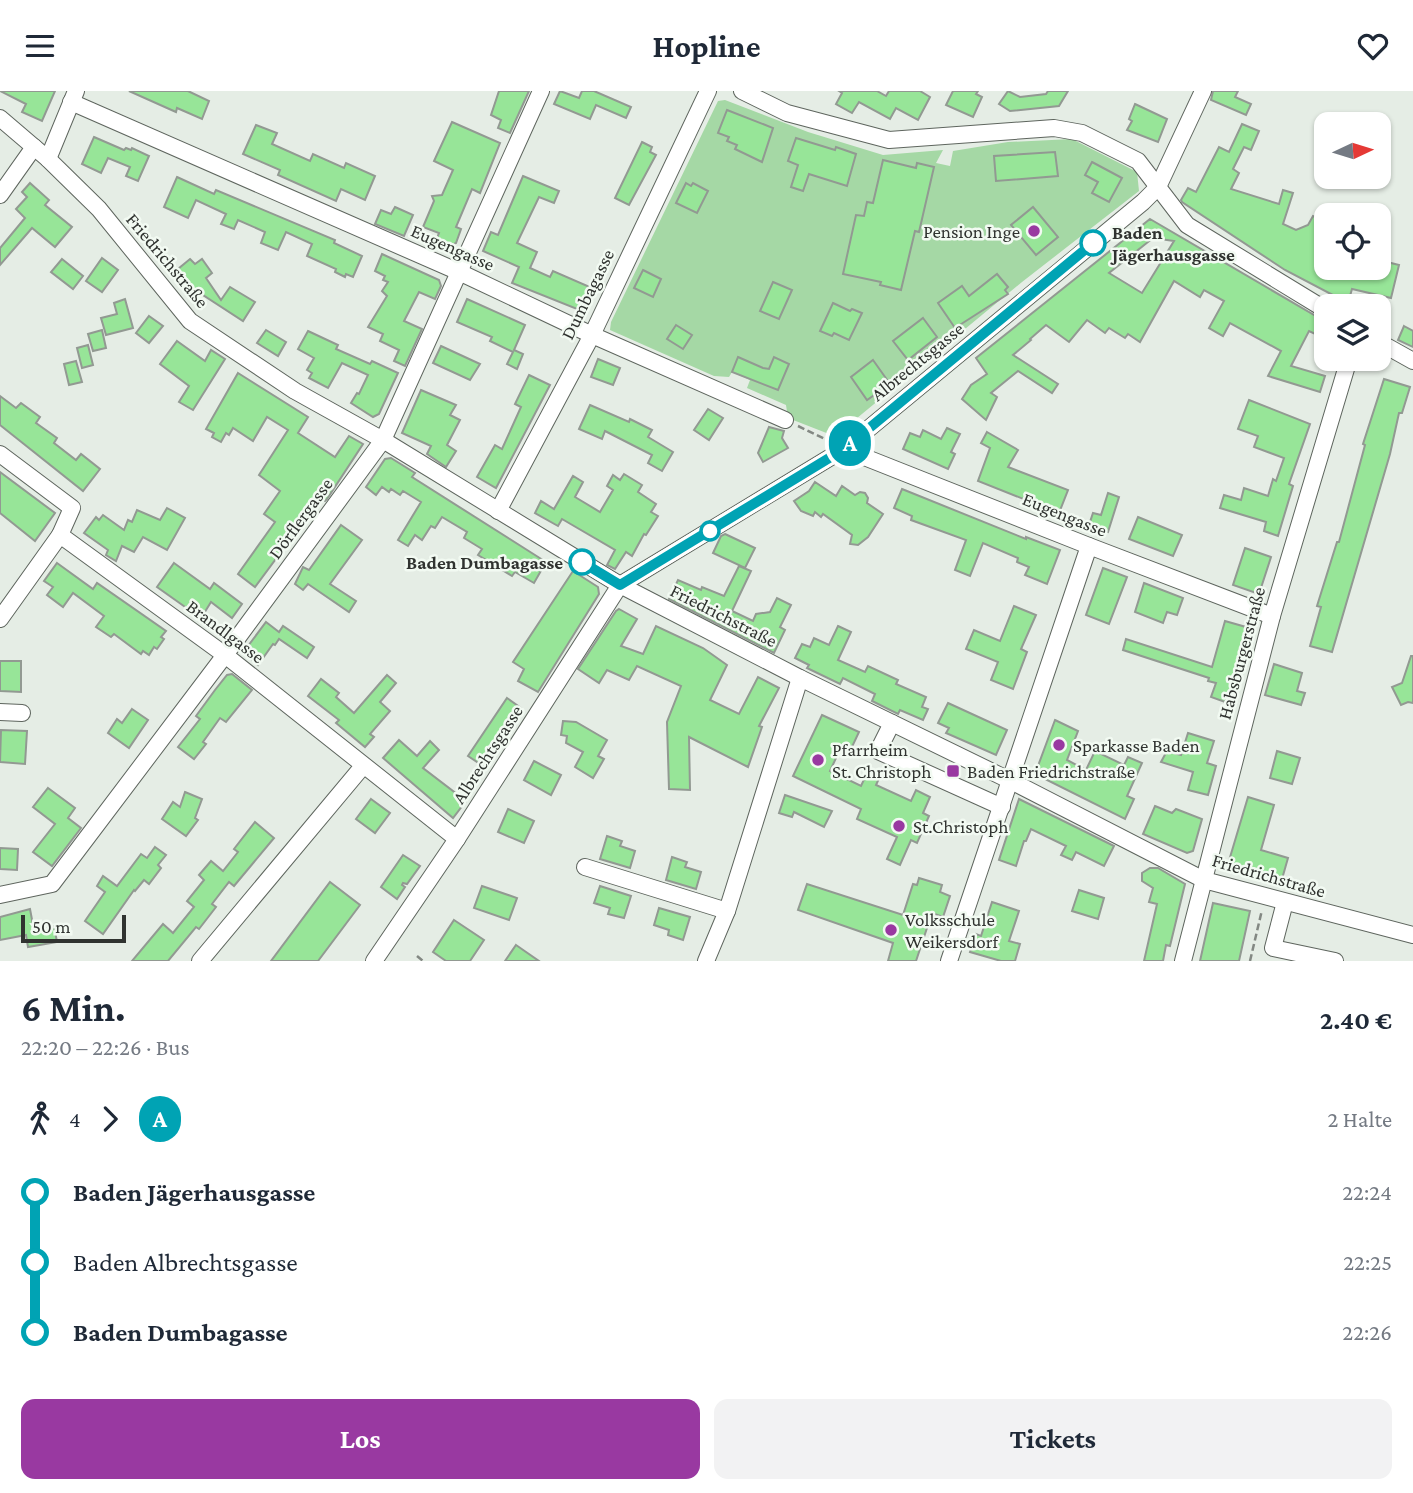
<!DOCTYPE html>
<html lang="de">
<meta charset="utf-8">
<style>
body{margin:0;font-family:"Crimson Pro",serif;background:#f2f2f3;color:#1f2937;height:100vh;display:flex;flex-direction:column;font-size:26px;white-space:nowrap}
*{box-sizing:border-box;margin:0}
p{font-size:23px;color:#747a83}
.icon{flex:none;width:38px;height:38px;fill:none;stroke:currentColor;stroke-width:2;stroke-linecap:round;stroke-linejoin:round}
.map{position:relative;height:870px;overflow:hidden}
.panel{display:flex;flex-direction:column;background:#fff;flex:1}
.panel>*{flex:none}
.badge{padding:0 14px;border-radius:23px;font-size:24px;line-height:46px}
.needle{width:46px;rotate:86deg}
.fabs{position:absolute;left:1314px;top:21px;display:grid;gap:14px}
.fabs a{display:grid;place-items:center;width:77px;height:77px;border-radius:14px;background:#fff;box-shadow:0 2px 5px #0004;font-size:35px}
.scale{position:absolute;left:21px;bottom:18px;width:105px;box-sizing:border-box;padding-left:7px;border:4px solid #303330;border-top:0;font-size:19px;line-height:24px;white-space:nowrap;color:#303330;-webkit-text-stroke:5px #f2faf2;paint-order:stroke}
.map>.badge{position:absolute;translate:-50% -50%;box-shadow:0 0 0 4px #fff}
.legs{display:flex;align-items:center;gap:10px;height:77px;padding:0 21px;font-size:23px}
.legs p{margin-inline-start:auto}
.overview{display:flex;align-items:center;justify-content:space-between;height:119px;padding:0 21px}
h1{font-size:38px;font-weight:700;line-height:52px}
.button{display:flex;gap:14px;margin-top:auto;padding:14px 21px}
.button a{flex:1;height:80px;border-radius:14px;background:#9939a1;color:#fff;font-size:28px;font-weight:700;line-height:80px;text-align:center}
.button a+a{background:#f2f2f3;color:#1f2937}
ul{padding:0 21px;list-style:none}
li{display:flex;align-items:center;gap:24px;height:70px;font-size:26px}
li i{display:grid;place-items:center;width:10px;height:100%;margin:0 9px;background:currentColor}
li i::after{content:'';width:18px;height:18px;margin:-9px;border:5px solid;border-radius:50%;background:#fff}
li p{margin-inline-start:auto}
li:first-child i{background:linear-gradient(#0000 50%,currentColor 0)}
li:last-child i{background:linear-gradient(currentColor 50%,#0000 0)}
header{display:flex;justify-content:space-between;align-items:center;height:91px;padding:0 21px;background:#fff;font-size:32px;font-weight:700}
.map>svg:first-child{display:block}
</style>
<header><svg class="icon" aria-label="menu" viewBox="0 0 24 24"><path d="M4 6h16M4 12h16M4 18h16"/></svg>Hopline<svg class="icon" aria-label="heart" viewBox="0 0 24 24"><path d="M12 20l-8-8c-3-5 5-10 8-4 3-6 11-1 8 4z"/></svg></header>
<div class="map">
<svg width="1413" height="870" viewBox="0 0 1413 870">
<rect width="100%" height="100%" fill="#e5ede5"/>
<!-- green -->
<path fill="#a5d8a5" d="M725 9 808 41 883 64 943 59 936 72 950 75 953 60 1008 51 1072 48 1137 81 1139 100 1022 191 845 337 829 343 788 327 786 314 747 297 750 289 732 281 729 286 714 285 610 239 611 231 718 10Z"/>
<!-- building -->
<g fill="#97e598" stroke="#929992" stroke-width="2" fill-rule="evenodd">
<path d="M0 0H55L42 30 22 21 26 13Z"/>
<path d="M129 0H188L209 10 202 28 177 17 176 21Z"/>
<path d="M499 0H529L510 42 498 37 501 29 491 24Z"/>
<path d="M560 0 579 7 582 0H594L631 16 626 27 596 14 590 28 554 13Z"/>
<path d="M839 0H877L886 5 889 0H920L930 6 918 29 896 17 890 28 859 11 852 22 836 13 842 2Z"/>
<path d="M953 0H978L976 3 982 6 973 26 946 14Z"/>
<path d="M1008 0 1020 6 1046 3 1048 0H1068L1059 15 1010 20 999 13Z"/>
<path d="M1213 0H1238L1235 6 1251 13 1246 24 1211 9Z"/>
<path d="M1135 13 1167 28 1158 51 1127 39 1132 30 1129 28Z"/>
<path d="M727 19 773 37 762 71 735 58 737 54 727 50 729 46 718 42Z"/>
<path d="M452 31 500 52 480 102 472 98 456 136 461 138 456 152 450 155 439 150 440 148 437 147 439 142 423 136 434 110 432 105 442 104 453 79 434 70Z"/>
<path d="M1242 33 1259 40 1251 59 1244 56 1233 78 1239 82 1231 98 1279 113 1283 99 1293 102 1283 133 1296 139 1308 134 1313 125 1326 131V156L1322 165 1326 167V177H1379L1383 170 1399 174 1391 207 1352 198 1348 212 1285 179 1182 111 1181 109 1188 97 1196 101 1219 56 1229 61Z"/>
<path d="M256 34 277 42 272 53 310 70 313 63 344 77 346 72 375 85 365 109 341 98 336 110 278 84 280 79 243 63Z"/>
<path d="M94 46 124 59 126 57 131 59 132 57 149 65 138 90 126 85 130 76 108 67 101 82 82 73Z"/>
<path d="M796 47 835 59 836 56 856 63 847 95 809 83 803 100 791 96 798 74 788 70Z"/>
<path d="M642 51 652 56 650 61 656 64 629 114 615 107Z"/>
<path d="M1055 61 1058 85 996 90 994 65Z"/>
<path d="M883 69 916 77 917 72 934 76 919 141 915 140 901 199 880 194 881 191 843 183 856 124 864 125 867 111 873 112Z"/>
<path d="M1092 71 1122 87 1109 111 1092 102 1098 91 1085 84Z"/>
<path d="M523 85 559 100 554 112 539 106 517 152 537 161 530 177 550 186 553 180 592 197 582 220 512 192 519 176 483 160 491 141 498 144Z"/>
<path d="M177 86 214 103 216 99 335 149 334 152 362 165 353 186 346 183 345 186 335 181 336 178 307 165 312 153 286 141 278 159 261 152 265 141 238 129 234 138 221 133 226 123 196 109 188 127 164 116Z"/>
<path d="M30 92 49 109 45 114 72 136 55 156 32 137 0 174V157L25 127 16 118 27 106 22 101Z"/>
<path d="M686 92 691 95 693 92 708 100 697 122 676 112Z"/>
<path d="M395 116 413 124 404 145 375 133 381 119 391 123Z"/>
<path d="M1033 116 1058 146 1036 164 1011 134Z"/>
<path d="M1150 128 1326 231V248L1309 240 1291 275 1325 285 1320 301 1268 285 1281 260 1230 232 1223 245 1209 237 1224 210 1204 199 1200 206 1174 190 1140 251 1128 243 1125 247 1109 237 1105 242 1087 229 1069 251 1046 234 1030 248 1031 249 1013 264 1058 293 1052 302 1018 280 991 302 997 306 986 329 962 308 971 294 987 283 976 267ZM1153 147 1174 150 1142 202 1109 182Z"/>
<path d="M382 163 439 189 441 195 435 208 419 201 404 230 422 238 405 275 394 270 399 259 380 250 383 243 368 236 387 205 382 200 388 191 383 189 385 185 375 180Z"/>
<path d="M102 167 118 179 102 201 86 190Z"/>
<path d="M62 168 83 185 73 198 51 181Z"/>
<path d="M190 168 195 173 202 168 212 182 206 187 221 209 230 196 255 211 243 230 192 197 188 200 178 186 182 183 178 178Z"/>
<path d="M643 179 661 188 653 206 634 197Z"/>
<path d="M997 183 1008 196 1005 199 1008 203 955 237 938 212 962 195 969 205Z"/>
<path d="M773 191 792 199 779 228 760 220Z"/>
<path d="M125 208 133 237 106 244 101 227 117 223 114 212Z"/>
<path d="M467 208 525 234 514 259 523 263 517 278 507 273 513 261 490 250 492 246 457 231Z"/>
<path d="M833 212 850 220 852 218 862 222 849 249 834 242 832 245 820 240Z"/>
<path d="M149 225 163 235 149 252 136 242Z"/>
<path d="M923 227 937 246 908 269 893 250Z"/>
<path d="M676 234 692 244 683 258 667 248Z"/>
<path d="M1404 235 1413 240V256L1398 249Z"/>
<path d="M102 239 106 257 93 260 88 243Z"/>
<path d="M266 239 286 251 278 265 257 252Z"/>
<path d="M308 240 338 254 336 258 370 273 372 270 398 282 379 323 373 326 351 312 357 302 359 303 368 284 342 272 328 297 309 287 312 282 307 279 314 267 298 258Z"/>
<path d="M177 250 205 270 211 259 225 268 193 319 179 311 189 295 160 273Z"/>
<path d="M88 254 93 274 82 277 77 257Z"/>
<path d="M441 255 480 273 470 289 433 272Z"/>
<path d="M738 266 763 277 769 278 774 266 789 273 778 299 732 281Z"/>
<path d="M598 268 620 277 613 294 591 286Z"/>
<path d="M873 269 890 293 867 309 851 286Z"/>
<path d="M76 270 82 291 69 294 64 273Z"/>
<path d="M238 282 308 326 298 342 335 366 349 345 363 353 327 408 325 410 321 407 255 496 238 483 275 431 264 423 280 400 259 384 288 339 267 326 253 350 233 337 229 344 226 342 221 351 212 346 214 342 206 338Z"/>
<path d="M529 284 550 294 496 397 477 386 495 354 502 358 521 316 515 313Z"/>
<path d="M1384 288 1410 296 1402 322H1399L1390 363 1332 561 1310 555 1321 516 1317 515 1337 451H1339L1365 354 1363 353Z"/>
<path d="M421 299 456 314 450 324 460 329 447 354 456 360 446 376 427 363 431 355 402 342Z"/>
<path d="M0 305 16 317 21 312 40 326 36 332 57 347 54 352 76 369 81 363 100 378 83 400 0 334Z"/>
<path d="M1249 309 1310 333 1289 393 1293 395 1278 445 1264 440 1266 431 1220 417 1224 404 1241 409 1244 397 1268 405 1273 388 1276 390 1284 367 1254 356 1258 345 1238 338Z"/>
<path d="M590 314 629 331 630 328 652 339 648 346 673 361 662 380 648 372 652 364 605 340 602 348 579 338Z"/>
<path d="M708 318 723 327 709 349 694 339Z"/>
<path d="M769 336 784 340 782 347 788 357 763 371 758 362Z"/>
<path d="M947 337 960 343 951 361 955 363 948 378 903 358 910 342 920 346 923 339 941 348Z"/>
<path d="M987 341 1018 359 1008 376 1068 399 1059 422 978 390 990 357 981 352Z"/>
<path d="M391 367 415 382 412 386 546 471 534 492 515 481 512 485 478 464 482 458 464 447 467 441 442 426 435 437 431 435 422 449 415 444 408 455 398 449 421 411 403 400 400 404 391 398 389 401 382 396 376 404 366 396 385 368Z"/>
<path d="M0 381 55 422 35 450 0 422Z"/>
<path d="M624 383 642 394 638 401 656 413 651 421 658 425 646 444 644 443 632 465 626 461 615 478 607 474 615 459 562 428 558 435 535 422 541 410 554 418 573 385 583 391 575 406 600 421 613 399 607 395 613 384 620 389Z"/>
<path d="M815 391 836 405 842 395 855 404 860 401 865 402 868 407 867 412 883 423 868 446 858 454 850 453 852 444 823 423 821 426 815 421 813 425 801 420 794 410 809 400Z"/>
<path d="M902 398 1026 448V446L1060 459 1047 493 1025 484 1029 476 1017 471 1018 467 983 452 970 485 955 479 966 449 911 429 912 425 894 417Z"/>
<path d="M1108 402 1119 406 1108 441 1089 434 1093 422 1101 424Z"/>
<path d="M167 417 185 427 167 459 143 446 134 461 122 455 116 470 106 464 108 459 84 442 96 426 99 429 103 424 124 439 128 429 132 431 137 419 160 429Z"/>
<path d="M1138 426 1182 444 1173 465 1129 448Z"/>
<path d="M341 434 362 449 330 493 356 510 349 521 308 493 303 499 295 493 303 476 309 479Z"/>
<path d="M725 443 755 457 745 477 713 462 721 445Z"/>
<path d="M1245 457 1271 466 1259 503 1233 494Z"/>
<path d="M57 472 93 498 97 492 166 540 161 546 164 548 157 558 154 556 149 564 143 560 141 563 114 543 111 546 96 536 104 525 73 502 63 516 47 504 53 496 44 490Z"/>
<path d="M174 472 210 498 214 492 242 513 232 527 211 511 203 524 189 517 188 518 157 496Z"/>
<path d="M739 475 751 480 732 520 753 530 756 523 770 521 777 507 791 514 780 536 785 539 774 562 669 508 678 489 701 499 702 496 724 505Z"/>
<path d="M1103 477 1127 486 1109 533 1086 524Z"/>
<path d="M573 480 598 496 599 503 538 601 518 590 524 578 513 571Z"/>
<path d="M1144 492 1183 507 1177 524 1167 521 1163 532 1135 521Z"/>
<path d="M1014 515 1036 524 1021 558 1027 561 1013 598 991 589 998 571 966 558 974 539 1000 550Z"/>
<path d="M619 518 637 528 621 555 643 563 656 535 703 557 727 574 710 609 739 623 758 586 779 597 759 635 762 636 748 676 689 646 690 699 669 698 667 631 681 595 637 575 629 589 607 579 599 592 578 578 616 520Z"/>
<path d="M1225 530 1253 538 1231 604 1228 603 1225 611 1211 606 1216 592 1208 590 1209 587 1123 559 1126 548 1212 576Z"/>
<path d="M266 531 279 541 283 535 314 556 307 567 279 548 275 554 273 553 258 574 246 564 245 559Z"/>
<path d="M838 535 851 541 838 569 865 581 868 575 898 589 896 593 926 606 922 616 928 618 923 629 900 619 898 623 872 610 875 603 843 587 840 593 807 577 809 574 795 567 802 553 810 556 814 547 829 554Z"/>
<path d="M1411 565H1413V612L1408 611 1401 614 1392 596 1402 592Z"/>
<path d="M0 570H21V601L0 600Z"/>
<path d="M1274 573 1302 582 1297 600 1305 602 1301 614 1265 604Z"/>
<path d="M232 583 252 599 226 631 220 627 203 651 206 653 194 668 178 656 200 628 196 625 215 599 227 584Z"/>
<path d="M387 584 396 592 380 611 390 620 370 643 374 646 365 656 336 632 339 629 308 605 321 588 339 602 336 606 354 622Z"/>
<path d="M507 607 521 617 486 677 468 665Z"/>
<path d="M948 612 1007 639 996 664 946 642 949 637 938 632Z"/>
<path d="M132 618 148 629 129 657 108 642 117 628 122 632Z"/>
<path d="M822 624 859 641 851 658 842 654 830 680 861 695 869 678 881 683 876 694 911 710 916 699 930 706 923 722 929 725 917 752 911 749 900 774 887 768 897 746 857 728 861 718 793 685Z"/>
<path d="M1055 629 1078 640 1067 669 1086 679 1095 660 1124 674 1128 666 1142 672 1127 705 1134 708 1125 728 1035 683Z"/>
<path d="M563 630 576 631 607 649 598 665 604 668 593 687 575 676 583 661 566 652 567 645 561 644Z"/>
<path d="M1 639 27 640 25 673 0 671Z"/>
<path d="M1188 642 1214 650 1207 672 1216 675 1208 704 1188 699 1193 681 1161 671 1167 660 1181 664Z"/>
<path d="M399 649 417 665 430 650 439 659 423 677 466 710 453 727 383 667Z"/>
<path d="M1277 660 1300 667 1292 693 1270 687Z"/>
<path d="M534 670 561 684 551 704 524 689Z"/>
<path d="M48 697 75 717 68 727 81 737 52 775 33 761 55 733 33 716Z"/>
<path d="M185 701 202 708 195 727 198 729 186 745 162 728 173 711 180 716Z"/>
<path d="M785 704 832 720 824 736 794 721 792 726 779 722Z"/>
<path d="M1248 706 1274 714 1261 759 1288 767 1282 788 1228 773Z"/>
<path d="M371 708 390 722 375 742 356 728Z"/>
<path d="M1019 708 1114 755 1104 775 1076 761 1072 769 1061 764 1066 755 1031 738 1026 750H1024L1016 775 999 769Z"/>
<path d="M1155 715 1172 722 1176 718 1202 728 1193 760 1187 762 1143 743Z"/>
<path d="M508 718 534 730 524 752 498 741Z"/>
<path d="M255 731 274 747 234 795 229 791 212 813 216 816 199 838 196 836 168 870H132L163 833 173 842 194 816 187 810 204 789 199 784 211 770 223 780 238 761 234 758Z"/>
<path d="M607 745 622 750 620 755 635 760 630 777 600 768Z"/>
<path d="M155 756 166 764 158 774 161 777 149 793 144 789 135 800 134 799 103 843 85 830 105 801 97 795 103 785 117 795 141 763 147 767Z"/>
<path d="M0 757 18 758 17 779 0 778Z"/>
<path d="M403 764 420 775 407 793 403 792 402 794 405 796 397 808 381 796Z"/>
<path d="M672 766 687 771 685 776 701 781 696 798 666 789Z"/>
<path d="M1150 777H1158L1185 793 1170 855 1166 854 1163 870H1144L1157 813 1149 811 1153 797 1142 790V782Z"/>
<path d="M919 787 942 794 940 801 950 805 943 826 932 822 916 870H888L893 852 798 819 807 793 903 824 913 793 917 794Z"/>
<path d="M330 791 360 814 318 870H271Z"/>
<path d="M482 795 517 807 509 829 474 817Z"/>
<path d="M600 795 631 805 624 827 608 823 610 817 594 812Z"/>
<path d="M1079 799 1104 807 1098 828 1072 820Z"/>
<path d="M992 811 1019 820 1009 850 1020 853 1015 870H1001L970 861 976 843 981 845Z"/>
<path d="M1213 812 1250 820 1239 870H1200Z"/>
<path d="M659 817 690 826 683 849 668 844 669 839 654 834Z"/>
<path d="M30 818 33 834 41 832 42 837 54 835 57 851 28 856 26 844 0 849V826Z"/>
<path d="M454 829 484 849 470 870H446L433 861Z"/>
<path d="M516 854 539 870H505Z"/>
</g>
<g fill="none" stroke-linecap="round" stroke-linejoin="round">
<!-- minor casing -->
<g stroke="#5e655e" stroke-width="18">
<g id="minor">
<path d="M742 0 787 22 889 49 1054 37 1082 42 1138 70 1187 134 1326 219"/>
<path d="M71 11 459 181 592 244 785 329"/>
<path d="M0 27 48 68 99 118 190 230 295 300 383 349 620 494 800 587 1011 690 1204 789 1413 844"/>
<path d="M48 68 76 0"/>
<path d="M0 104 34 56"/>
<path d="M1379 251 1413 270"/>
<path d="M844 358 1089 455 1272 525"/>
<path d="M0 363 72 417 60 444 225 564 457 748"/>
<path d="M498 420 592 244 708 0"/>
<path d="M0 528 60 444"/>
<path d="M0 621 22 622"/>
<path d="M892 632 878 660 1002 716"/>
<path d="M585 776 727 820"/>
<path d="M0 804 52 793 225 564 383 349 541 0"/>
<path d="M1285 811 1273 857 1335 870"/>
<path d="M200 870 363 675"/>
<path d="M374 870 457 748 620 494 844 358 1143 111 1158 96 1203 0"/>
<path d="M706 870 727 820 800 587"/>
<path d="M949 870 1089 455"/>
<path d="M1183 870 1272 525 1349 268"/>
</g>
</g>
<!-- path -->
<g stroke="#838883" stroke-width="2.5" stroke-dasharray="7 3.5" stroke-linecap="butt">
<path d="M798 335 829 350"/>
<path d="M417 865 423 870"/>
<path d="M1250 870 1262 819"/>
</g>
<!-- minor -->
<use href="#minor" stroke="#fff" stroke-width="16"/>
</g>
<g fill="none" stroke-linecap="round" stroke-linejoin="round">
<!-- line-1 casing -->
<g stroke="#fff" stroke-width="16">
<path id="line-1" d="M582 471 620 494 844 358 1093 152"/>
</g>
<!-- line-1 -->
<use href="#line-1" stroke="#00a3b4" stroke-width="10"/>
</g>
<!-- markers -->
<g fill="#9939a1" stroke="#f2faf2" stroke-width="2.5">
<circle cx="1034" cy="140" r="7"/>
<circle cx="1059" cy="654" r="7"/>
<circle cx="818" cy="669" r="7"/>
<rect x="946" y="673" width="14" height="14" rx="3.5"/>
<circle cx="899" cy="735" r="7"/>
<circle cx="891" cy="839" r="7"/>
</g>
<g fill="#fff" stroke="#00a3b4" stroke-width="3.5">
<circle cx="1093" cy="152" r="12"/>
<circle cx="710" cy="440" r="9"/>
<circle cx="582" cy="471" r="12"/>
</g>
<g text-anchor="middle" stroke-width="5" stroke-linejoin="round" paint-order="stroke">
<!-- poi labels -->
<g font-size="19" fill="#303330" stroke="#f2faf2" text-anchor="start">
<text x="1020" y="147" text-anchor="end">Pension Inge</text>
<text x="1073" y="661">Sparkasse Baden</text>
<text x="832" y="665">Pfarrheim<tspan x="832" dy="22">St. Christoph</tspan></text>
<text x="967" y="687">Baden Friedrichstraße</text>
<text x="913" y="742">St.Christoph</text>
<text x="905" y="835">Volksschule<tspan x="905" dy="22">Weikersdorf</tspan></text>
</g>
<!-- stop labels -->
<g font-size="19" font-weight="bold" fill="#303330" stroke="#f2faf2" text-anchor="start">
<text x="1112" y="148">Baden<tspan x="1112" dy="22">Jägerhausgasse</tspan></text>
<text x="563" y="478" text-anchor="end">Baden Dumbagasse</text>
</g>
<!-- street labels -->
<g font-size="19" fill="#303330" stroke="#f2faf2">
<text transform="translate(453 156) rotate(24)" y="7">Eugengasse</text>
<text transform="translate(168 169) rotate(50)" y="7">Friedrichstraße</text>
<text transform="translate(587 203) rotate(-64)" y="7">Dumbagasse</text>
<text transform="translate(917 270) rotate(-39)" y="7">Albrechtsgasse</text>
<text transform="translate(1065 423) rotate(22)" y="7">Eugengasse</text>
<text transform="translate(300 427) rotate(-54)" y="7">Dörflergasse</text>
<text transform="translate(724 524) rotate(27)" y="7">Friedrichstraße</text>
<text transform="translate(226 540) rotate(37)" y="7">Brandlgasse</text>
<text transform="translate(1241 562) rotate(-75)" y="7">Habsburgerstraße</text>
<text transform="translate(487 663) rotate(-57)" y="7">Albrechtsgasse</text>
<text transform="translate(1269 784) rotate(16)" y="7">Friedrichstraße</text>
</g>
</g>
</svg>
<div class="fabs">
<a><svg class="needle" viewBox="-14 -14 28 28"><path d="M0-13l5 13h-10z" fill="#e53935"/><path d="M0 13l5-13h-10z" fill="#747a83"/></svg></a>
<a><svg class="icon" aria-label="locate" viewBox="0 0 24 24"><circle cx="12" cy="12" r="6"/><path d="M12 2v4M12 18v4M2 12h4M18 12h4"/></svg></a>
<a><svg class="icon" aria-label="layers" viewBox="0 0 24 24"><path d="M12 4l9 5-9 5-9-5zM3 14l9 5 9-5"/></svg></a>
</div>
<div class="scale">50 m</div>
<b class="badge" style="left:850px;top:352px;background:#00a3b4;color:#fff">A</b>
</div>
<section class="panel">
<div class="overview"><div><h1>6 Min.</h1><p>22:20 – 22:26 · Bus</p></div><b>2.40 €</b></div>
<div class="legs"><svg class="icon" aria-label="walk" viewBox="0 0 24 24"><circle cx="13" cy="4" r="2"/><path d="M13 8l-2 6 4 7M11 14l-3 7M7 12l3-4h3l4 4"/></svg>4<svg class="icon" aria-label="forward" viewBox="0 0 24 24"><path d="M9 5l7 7-7 7"/></svg><b class="badge" style="background:#00a3b4;color:#fff">A</b><p>2 Halte</p></div>
<ul>
<li><i style="color:#00a3b4"></i><b>Baden Jägerhausgasse</b><p>22:24</p></li>
<li><i style="color:#00a3b4"></i><span>Baden Albrechtsgasse</span><p>22:25</p></li>
<li><i style="color:#00a3b4"></i><b>Baden Dumbagasse</b><p>22:26</p></li>
</ul>
<div class="button"><a>Los</a><a>Tickets</a></div>
</section>
